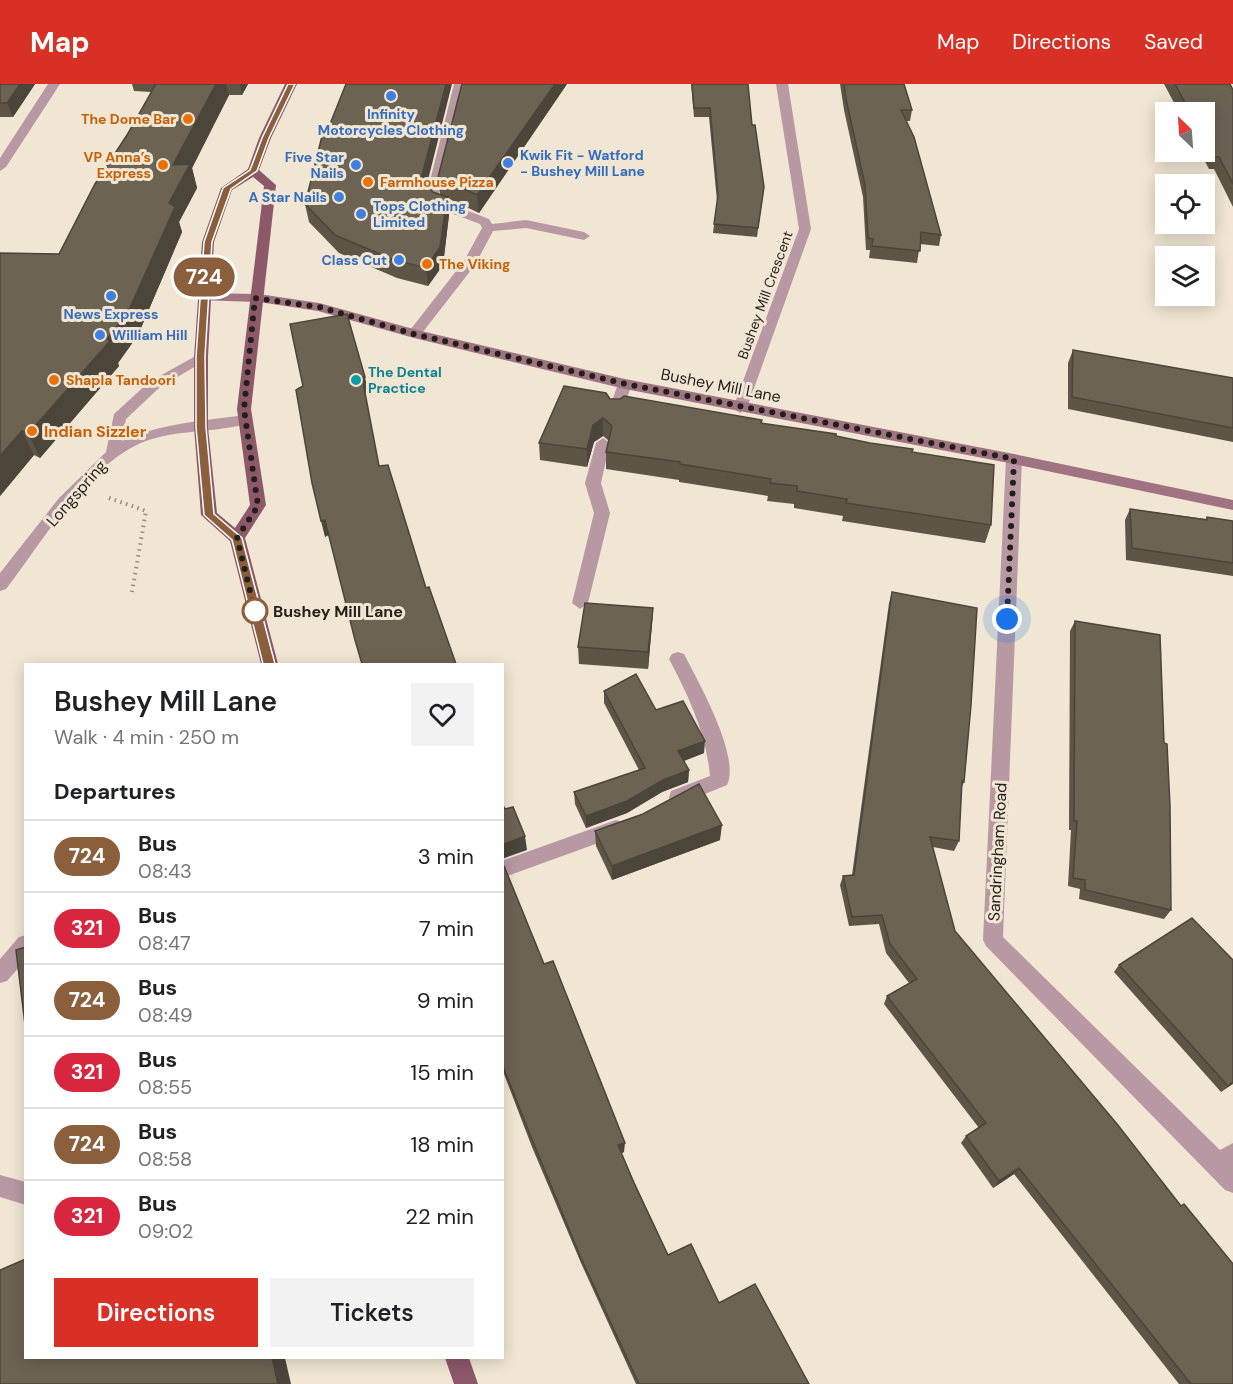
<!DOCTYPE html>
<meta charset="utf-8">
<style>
body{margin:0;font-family:"DM Sans",sans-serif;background:#f2f2f2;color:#202124;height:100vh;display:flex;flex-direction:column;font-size:22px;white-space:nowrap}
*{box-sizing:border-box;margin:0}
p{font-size:20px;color:#757577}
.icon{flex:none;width:33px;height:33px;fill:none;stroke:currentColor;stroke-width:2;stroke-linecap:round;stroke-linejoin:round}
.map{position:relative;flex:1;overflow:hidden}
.details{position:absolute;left:24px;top:579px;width:480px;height:696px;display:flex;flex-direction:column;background:#fff;border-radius:0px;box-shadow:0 3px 15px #0003}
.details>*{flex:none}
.badge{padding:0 12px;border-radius:20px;font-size:21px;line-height:39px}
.needle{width:39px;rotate:335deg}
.tools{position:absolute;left:1155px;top:18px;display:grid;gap:12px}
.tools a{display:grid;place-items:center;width:60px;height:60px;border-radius:0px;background:#fff;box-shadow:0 3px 15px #0003;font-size:30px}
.you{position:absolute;width:30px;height:30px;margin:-15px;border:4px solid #fff;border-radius:50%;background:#1a73e8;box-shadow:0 0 0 9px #1a73e833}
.map>.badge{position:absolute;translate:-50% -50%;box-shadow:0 0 0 3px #fff}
h2{padding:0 30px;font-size:22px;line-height:54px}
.round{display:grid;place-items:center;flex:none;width:63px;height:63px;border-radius:0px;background:#f2f2f2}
.head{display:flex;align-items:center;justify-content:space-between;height:102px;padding:0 30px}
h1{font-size:28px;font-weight:600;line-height:45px}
.primary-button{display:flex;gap:12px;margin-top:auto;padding:12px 30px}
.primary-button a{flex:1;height:69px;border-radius:0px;background:#d93025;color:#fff;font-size:24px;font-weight:600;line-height:69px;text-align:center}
.primary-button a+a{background:#f2f2f2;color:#202124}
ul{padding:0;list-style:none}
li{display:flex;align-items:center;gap:18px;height:72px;padding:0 30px;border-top:2px solid #e0e0e0}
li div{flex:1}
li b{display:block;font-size:22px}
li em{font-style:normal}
li .badge{min-width:66px;font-weight:700;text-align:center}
header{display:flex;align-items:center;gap:36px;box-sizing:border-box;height:84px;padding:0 30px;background:#d93025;color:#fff}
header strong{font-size:28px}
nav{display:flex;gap:33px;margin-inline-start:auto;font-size:21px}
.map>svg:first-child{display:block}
</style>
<header>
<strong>Map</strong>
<nav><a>Map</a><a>Directions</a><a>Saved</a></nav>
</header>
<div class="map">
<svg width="1233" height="1300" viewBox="0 0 1233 1300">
<rect width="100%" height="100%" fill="#f1e6d3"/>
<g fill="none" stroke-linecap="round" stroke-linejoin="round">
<!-- path -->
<path stroke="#968e81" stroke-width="4" stroke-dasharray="1.5 4.5" stroke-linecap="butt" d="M109 414 146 427 132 508"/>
<!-- lane -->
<g fill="#b899a3" fill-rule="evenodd">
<path d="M48 0H60L6 83 0 87V74Z"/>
<path d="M454 0H466L438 112 445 118 489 135 492 140 526 136 584 148 590 152 584 156 526 144 493 147 475 181 419 253 414 254 407 250 464 177 482 144 480 140 437 124 426 113Z"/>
<path d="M625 295 632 300 622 328 620 331H610L608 328 618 300Z"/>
<path d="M603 354 610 359 601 399 610 429 588 519 580 525 572 519 594 429 585 399 596 359Z"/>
<path d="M678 568 684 570C698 597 741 673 727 701L678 721 671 719 669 713 671 707 710 692C706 649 689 613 669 575L672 570Z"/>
<path d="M616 736 623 738 626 744 623 750 502 794V777Z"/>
<path d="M26 851V875L7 897 0 899V875L19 853Z"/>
<path d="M0 1091 26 1098V1121L0 1113Z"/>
</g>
<!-- street -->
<g fill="#b899a3" fill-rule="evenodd">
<path d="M776 0H788L811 145 747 324 740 329 733 324 799 145Z"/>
<path d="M201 269 208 273 206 276 159 304 126 335 122 357C160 339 204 337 245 331L250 333 252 336 250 339C217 349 179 345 146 357 88 379 43 457 6 505L0 507V489L59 414 106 368 114 330 149 298Z"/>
<path d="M1014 370 1022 375 1003 853 1220 1066 1233 1059V1109L1225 1106 986 862 983 856 1006 375Z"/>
</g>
<!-- secondary -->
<path fill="#9f7382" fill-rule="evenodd" d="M203 209 259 210 319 219 417 246 625 295 1014 370 1233 416V426L1014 380 625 305 414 254 318 227 259 218 198 216 196 213Z"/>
<!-- primary -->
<g fill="#8c586a" fill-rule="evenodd">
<path d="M285 0H297L271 54 259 86 276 101 251 325 266 421 245 454 278 580H261L230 457 201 431 194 343V273L202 158 221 104 248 85 259 54ZM253 93 264 102 237 325 250 421 235 444 217 429 208 343V273L214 158 232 106Z"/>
<path d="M445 1274H469L478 1300H454Z"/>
</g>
</g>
<!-- wall -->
<g fill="#5e5547">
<path d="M0 0H35L13 33H0Z"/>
<path d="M132 0H248L242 11H229L192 84 197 104 179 138 182 148 138 251 118 279 119 282 40 374 34 371 0 412V169L59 170 151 8 134 7Z"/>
<path d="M567 0 479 129 447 114 449 131 443 181 428 202 397 194 339 169 309 138 305 120 427 101 433 108 440 111 438 93Z"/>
<path d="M691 0H748L752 41 764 103 757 153 713 149 717 117 709 33H694Z"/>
<path d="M840 0H904L912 26 910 37H906L941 151 939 162 920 160 917 179 869 174 870 166H866L863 113 844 26Z"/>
<path d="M1164 0H1230L1233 6V123L1214 85H1209L1200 68H1204V28H1179Z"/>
<path d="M1073 266 1233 294V358L1068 325V279Z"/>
<path d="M610 315 836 352 912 368 991 441 985 459 842 437 843 432 794 424V420L767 417 768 412 679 398V396L606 385V368L609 357 603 352 594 358 587 383 540 376 539 359Z"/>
<path d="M1130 425 1206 435 1207 433 1233 437V492L1126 476 1125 436Z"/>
<path d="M892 508 964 698 961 705 959 757 954 767 933 763 955 847 1233 1300H1179L1014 1090 993 1104 961 1059 966 1052 979 1044 884 920 887 912 909 899 886 869 879 840 849 842 840 801 843 792 852 791 889 519Z"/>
<path d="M653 524 652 541 648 585 579 580 578 563Z"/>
<path d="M1075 537 1171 826 1164 835 1079 815 1080 805 1068 802 1071 746H1069L1070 547Z"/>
<path d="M604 607 656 626 704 669 684 677 689 686 688 698 662 708 627 729 586 744 575 720 574 708 639 686 604 619Z"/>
<path d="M595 747 720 756 612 796 596 762Z"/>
<path d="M502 782 624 1068 621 1069 668 1171 809 1300H636L581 1179 532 1063 502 985Z"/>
<path d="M1233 876V1000L1221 1008 1114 888 1119 881Z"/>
</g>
<!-- shaded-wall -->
<g fill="#4c453a">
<path d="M20 0H35L13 33 7 19Z"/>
<path d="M216 0H226L229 11 192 84 197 104 179 138 182 148 138 251 118 279 119 282 40 374 28 350 169 119 173 81Z"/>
<path d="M240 0H248L242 11Z"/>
<path d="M446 0H452L424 112 421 95Z"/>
<path d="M555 0H567L479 129 477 111Z"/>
<path d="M447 113 449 131 443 181 428 202 426 184Z"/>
<path d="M362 293H365L368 308 365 309Z"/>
<path d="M603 334V352L594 358 587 383V365L593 341Z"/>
<path d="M22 347 34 371 0 412V372Z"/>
<path d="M325 436 329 451 325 453 321 437Z"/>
<path d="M653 524 652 541 648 585V568Z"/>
<path d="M705 657 704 669 678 679V667Z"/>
<path d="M689 686 688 698 662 708 627 729 586 744V732L663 696Z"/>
<path d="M722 741 720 756 612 796V782Z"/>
<path d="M525 752 527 766 502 775V761Z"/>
<path d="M625 1059 624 1068 618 1071V1061Z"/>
<path d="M1019 1084 1014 1090 993 1104 999 1097Z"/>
<path d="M272 1274H285L291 1300H278Z"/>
</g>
<!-- building -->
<g fill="#6d6353" stroke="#4c453a" stroke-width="1.5">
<path d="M0 0H20L7 19H0Z"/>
<path d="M156 0H216L173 81 190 80 169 119 175 123 129 226 107 255 110 257 28 350 22 347 0 372V169L59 170 95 100 127 51Z"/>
<path d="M346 0H446L421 95 433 108 447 113 440 163 426 184 394 176 335 151 305 120 322 52 330 40Z"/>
<path d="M462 0H555L477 111 438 93Z"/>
<path d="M692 0H748L752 41H755L764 103 758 144 714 140 718 111 710 24H694Z"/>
<path d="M844 0H904L912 26H901L914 53 941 151 921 148 920 167 872 162 873 155 868 154 865 101 846 15Z"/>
<path d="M1175 0H1230L1233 6V100L1219 73H1214L1204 55V28H1190Z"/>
<path d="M347 230 365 293H362L379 382 388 381 426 504 429 503 456 580H362L355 556 325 436 321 437 312 399 296 306 303 302 290 240Z"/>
<path d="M1073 266 1233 294V344L1072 313Z"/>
<path d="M564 302 606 309 610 315H620L624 312 762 336 761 339 836 350V352L870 359 913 365 912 368 994 381 991 441 846 419 847 415 797 407V402L770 399 771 395 680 380V378L606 368 612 342 603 334 593 341 587 365 539 359Z"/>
<path d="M1130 425 1207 436V433L1233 437V479L1132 464Z"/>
<path d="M892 508 977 524 971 621 964 698 962 697 959 757 930 753 955 847 1117 1040 1181 1122 1184 1120 1233 1180V1300H1191L1019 1084 999 1097 966 1052 986 1039 887 912 917 895 890 860 882 831 852 833 843 792 854 791Z"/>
<path d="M585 519 653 524 648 568 578 563Z"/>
<path d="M1075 537 1160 551 1164 659 1167 660 1170 722 1171 826 1085 806V796L1073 794 1077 737H1074Z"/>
<path d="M636 590 656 626 683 617 705 657 678 667 689 686 663 696 627 717 586 732 574 708 645 684 604 607Z"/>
<path d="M699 700 722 741 612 782 595 747 643 730Z"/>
<path d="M502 720 505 725 513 723 525 752 502 761Z"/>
<path d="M502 782H504L544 880 553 877 625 1059 618 1061 634 1099 668 1171 691 1160 719 1219 755 1200 809 1300H639L580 1172 531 1053 502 980Z"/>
<path d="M1192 834 1233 876V998L1228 1002 1119 881Z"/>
<path d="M26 863V949L16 866Z"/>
<path d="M26 1175V1274H272L278 1300H0V1186Z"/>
</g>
<!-- line -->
<path fill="#8b5e3c" stroke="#fff" stroke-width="1.5" d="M288 0H295L269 54 257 87 231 105 212 158 205 273 206 343 214 430 242 454 275 580 269 585 263 580 232 456 204 431 196 343V273L204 158 223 104 250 86 262 54Z"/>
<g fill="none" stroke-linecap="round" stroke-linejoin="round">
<!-- walk -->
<path stroke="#231f19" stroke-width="6" stroke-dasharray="0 10.8" d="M255 527 237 454 258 422 244 325 255 214 319 223 414 250 626 300 1014 375 1007 535"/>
</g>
<!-- markers -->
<g fill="#3f7fe0" stroke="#f1e6d3" stroke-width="2">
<circle cx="391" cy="12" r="6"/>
<circle cx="508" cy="79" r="6"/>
<circle cx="356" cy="81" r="6"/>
<circle cx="339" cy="113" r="6"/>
<circle cx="361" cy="130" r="6"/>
<circle cx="399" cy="176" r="6"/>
<circle cx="111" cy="212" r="6"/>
<circle cx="100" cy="251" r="6"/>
</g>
<g fill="#e8710a" stroke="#f1e6d3" stroke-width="2">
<circle cx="188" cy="35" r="6"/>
<circle cx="163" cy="81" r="6"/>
<circle cx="368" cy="98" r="6"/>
<circle cx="427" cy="180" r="6"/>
<circle cx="54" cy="296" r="6"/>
<circle cx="32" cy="347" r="6"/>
</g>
<circle fill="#0f9aa8" stroke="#f1e6d3" stroke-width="2" cx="356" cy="296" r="6"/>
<circle fill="#fff" stroke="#8b5e3c" stroke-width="3" cx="255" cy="527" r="12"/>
<g text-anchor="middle" stroke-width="6" stroke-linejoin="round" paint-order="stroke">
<!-- far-shop labels -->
<g font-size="14" font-weight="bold" fill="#366cbe" stroke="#f1e6d3" text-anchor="start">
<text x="391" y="35" text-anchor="middle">Infinity<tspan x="391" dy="16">Motorcycles Clothing</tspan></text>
<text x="520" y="76">Kwik Fit - Watford<tspan x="520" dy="16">- Bushey Mill Lane</tspan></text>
<text x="344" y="78" text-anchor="end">Five Star<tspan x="344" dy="16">Nails</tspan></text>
<text x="327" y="118" text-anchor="end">A Star Nails</text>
<text x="373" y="127">Tops Clothing<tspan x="373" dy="16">Limited</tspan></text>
<text x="387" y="181" text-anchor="end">Class Cut</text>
<text x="111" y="235" text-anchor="middle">News Express</text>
<text x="112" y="256">William Hill</text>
</g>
<!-- far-food labels -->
<g font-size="14" font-weight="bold" fill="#c56008" stroke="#f1e6d3" text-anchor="start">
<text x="176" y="40" text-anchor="end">The Dome Bar</text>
<text x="151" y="78" text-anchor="end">VP Anna’s<tspan x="151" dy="16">Express</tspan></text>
<text x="380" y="103">Farmhouse Pizza</text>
<text x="439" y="185">The Viking</text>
<text x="66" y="301">Shapla Tandoori</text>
</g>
<!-- far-street labels -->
<g font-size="14" fill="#231f19" stroke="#f1e6d3">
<text transform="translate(765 211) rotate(-70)" y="5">Bushey Mill Crescent</text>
</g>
<!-- far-culture labels -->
<g font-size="14" font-weight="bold" fill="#0d838f" stroke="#f1e6d3" text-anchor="start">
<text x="368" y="293">The Dental<tspan x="368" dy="16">Practice</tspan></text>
</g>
<!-- street labels -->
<g font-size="16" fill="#231f19" stroke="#f1e6d3">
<text transform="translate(721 301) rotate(11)" y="6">Bushey Mill Lane</text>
<text transform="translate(76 409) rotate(-49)" y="6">Longspring</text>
<text transform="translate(997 768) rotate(-87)" y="6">Sandringham Road</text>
</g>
<!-- food labels -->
<g font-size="16" font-weight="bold" fill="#c56008" stroke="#f1e6d3" text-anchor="start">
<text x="44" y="353">Indian Sizzler</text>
</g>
<!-- stop labels -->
<g font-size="16" font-weight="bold" fill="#231f19" stroke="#f1e6d3" text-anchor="start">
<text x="273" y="533">Bushey Mill Lane</text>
</g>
</g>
</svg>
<div class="tools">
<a><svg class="needle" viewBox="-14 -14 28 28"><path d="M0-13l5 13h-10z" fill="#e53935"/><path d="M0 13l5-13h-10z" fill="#757577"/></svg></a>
<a><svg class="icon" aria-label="locate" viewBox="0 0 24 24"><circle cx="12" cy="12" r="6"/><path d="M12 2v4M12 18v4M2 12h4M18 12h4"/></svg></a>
<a><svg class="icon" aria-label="layers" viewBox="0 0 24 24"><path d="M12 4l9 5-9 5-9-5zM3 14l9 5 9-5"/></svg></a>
</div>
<div class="you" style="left:1007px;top:535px"></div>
<b class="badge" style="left:204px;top:193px;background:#8b5e3c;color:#fff">724</b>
<section class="details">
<div class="head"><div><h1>Bushey Mill Lane</h1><p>Walk · 4 min · 250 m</p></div><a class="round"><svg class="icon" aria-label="heart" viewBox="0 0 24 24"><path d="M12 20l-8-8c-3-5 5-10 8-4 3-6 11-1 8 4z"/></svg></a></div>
<h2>Departures</h2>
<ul>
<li><span class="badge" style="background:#8b5e3c;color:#fff">724</span><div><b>Bus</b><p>08:43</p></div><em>3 min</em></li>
<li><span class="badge" style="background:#d7263d;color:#fff">321</span><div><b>Bus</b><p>08:47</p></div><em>7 min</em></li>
<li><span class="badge" style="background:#8b5e3c;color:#fff">724</span><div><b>Bus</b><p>08:49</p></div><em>9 min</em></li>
<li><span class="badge" style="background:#d7263d;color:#fff">321</span><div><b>Bus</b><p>08:55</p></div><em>15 min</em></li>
<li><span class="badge" style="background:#8b5e3c;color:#fff">724</span><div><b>Bus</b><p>08:58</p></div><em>18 min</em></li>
<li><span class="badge" style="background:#d7263d;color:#fff">321</span><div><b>Bus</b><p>09:02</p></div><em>22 min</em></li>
</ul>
<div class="primary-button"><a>Directions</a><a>Tickets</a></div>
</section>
</div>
